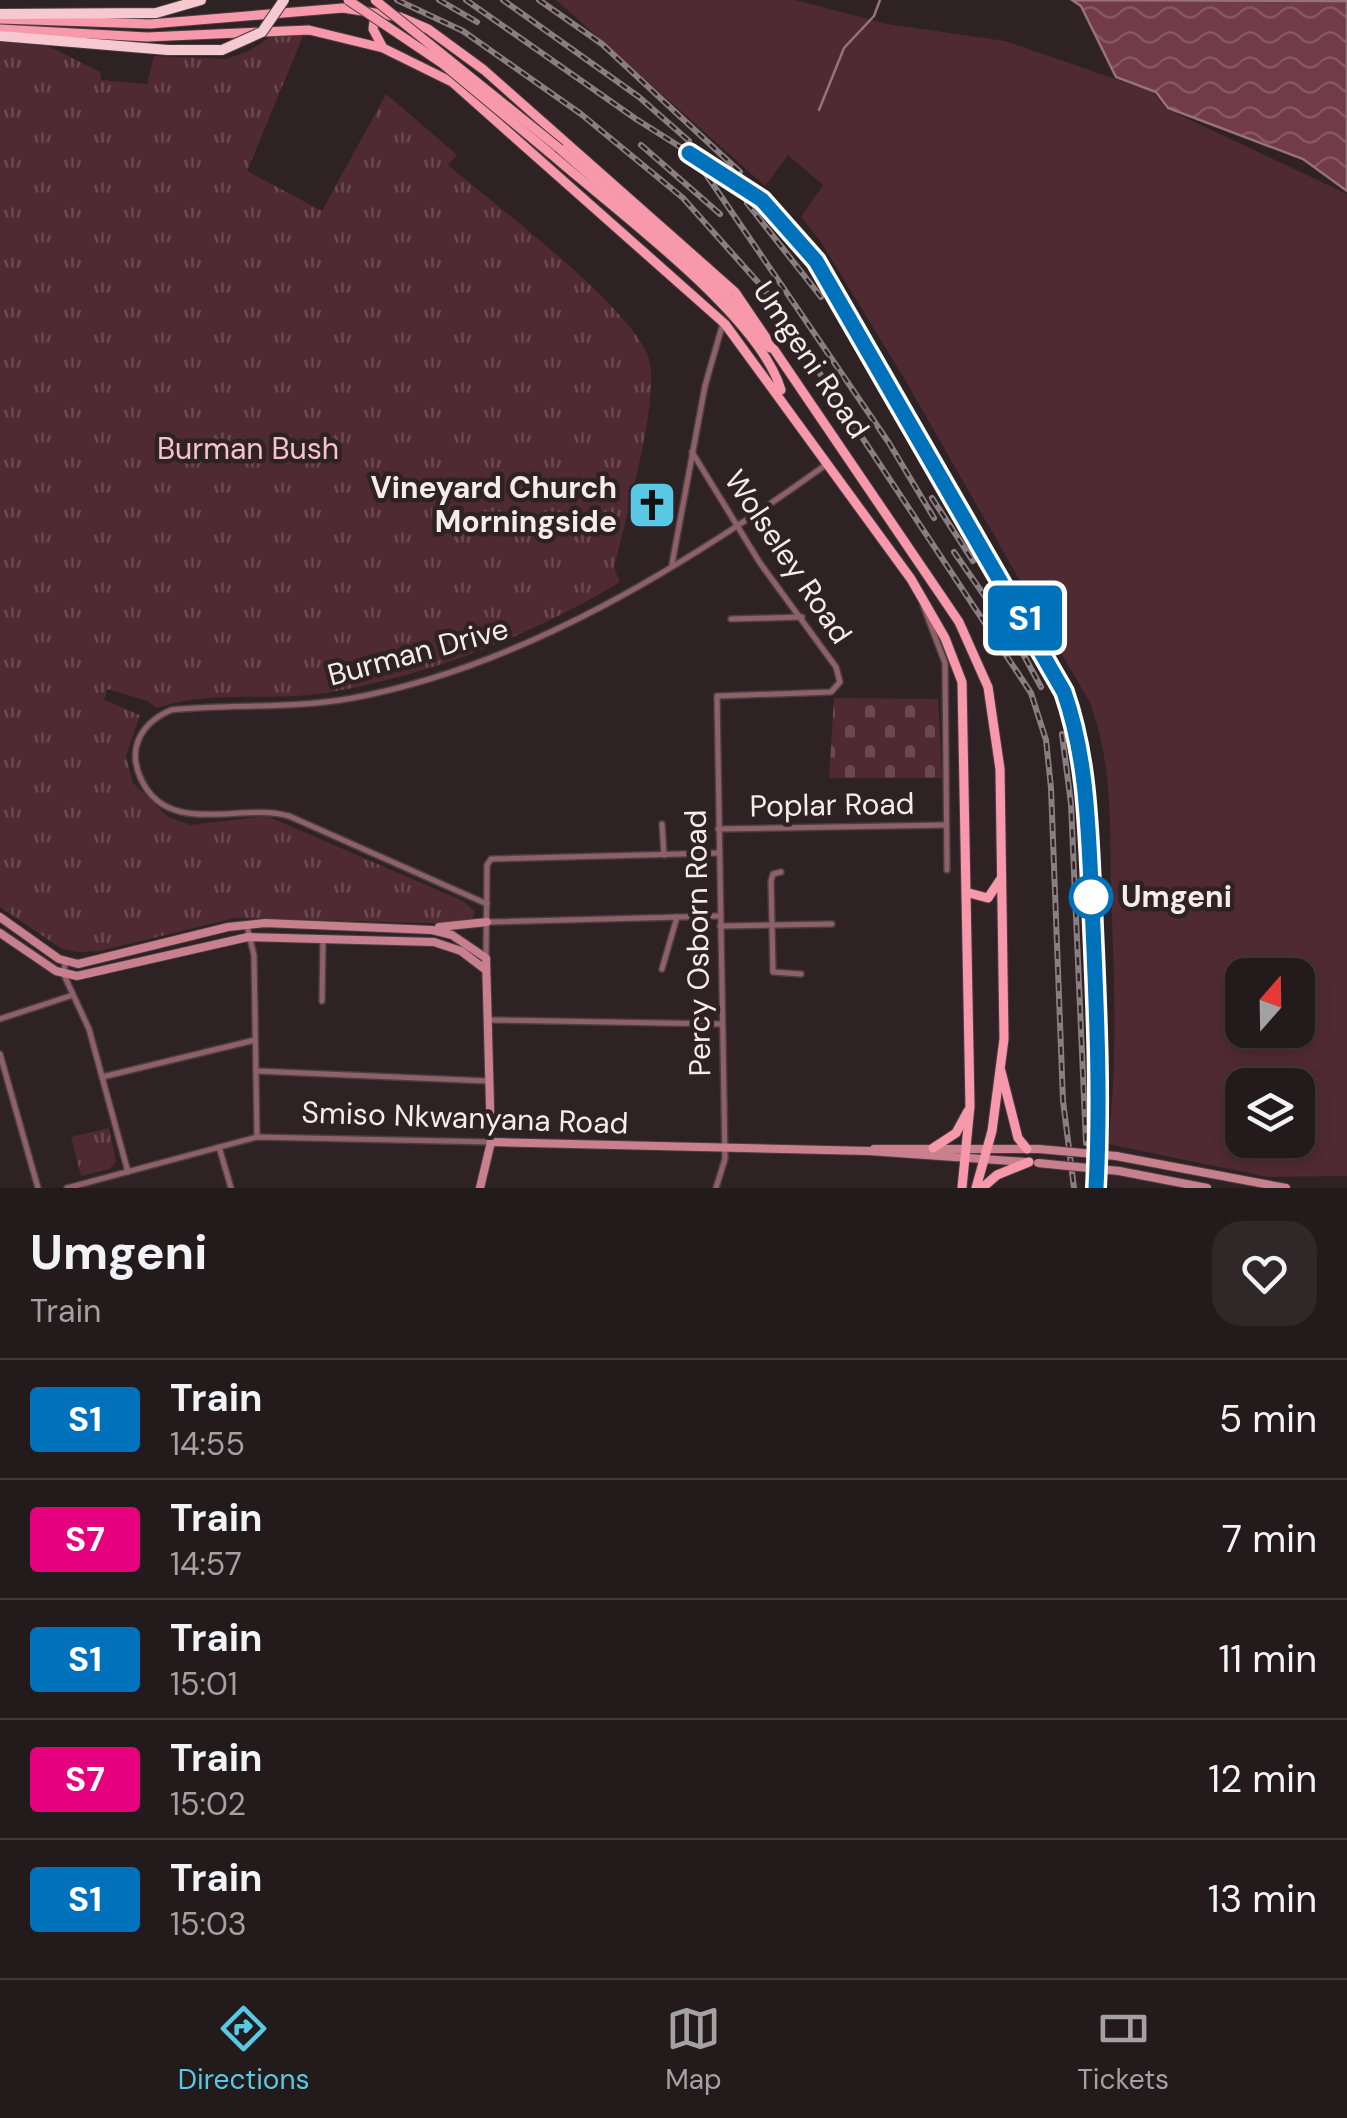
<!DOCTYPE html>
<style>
body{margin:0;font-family:"DM Sans",sans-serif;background:#2f2728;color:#f1f3f6;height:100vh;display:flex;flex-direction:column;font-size:38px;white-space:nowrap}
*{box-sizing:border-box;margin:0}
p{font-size:32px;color:#a3a1a3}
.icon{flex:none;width:55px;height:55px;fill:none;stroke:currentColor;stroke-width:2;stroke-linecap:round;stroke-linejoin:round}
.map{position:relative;height:1188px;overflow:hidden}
.side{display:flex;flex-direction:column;background:#231a1b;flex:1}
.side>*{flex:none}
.badge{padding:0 20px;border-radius:8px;font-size:35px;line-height:65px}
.needle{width:65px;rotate:20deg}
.tools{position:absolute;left:1225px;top:958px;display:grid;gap:20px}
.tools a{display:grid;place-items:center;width:90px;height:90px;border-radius:20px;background:#231a1b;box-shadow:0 5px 15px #0003,0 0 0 2px #40383a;font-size:50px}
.map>.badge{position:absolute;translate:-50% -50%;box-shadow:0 0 0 5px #fff}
.round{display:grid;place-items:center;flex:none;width:105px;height:105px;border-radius:30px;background:#2f2728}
.summary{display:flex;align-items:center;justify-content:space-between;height:170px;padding:0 30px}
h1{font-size:48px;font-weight:700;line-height:75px}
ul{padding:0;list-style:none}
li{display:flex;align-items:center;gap:30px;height:120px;padding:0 30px;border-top:2px solid #40383a}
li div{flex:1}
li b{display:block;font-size:38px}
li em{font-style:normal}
li .badge{min-width:110px;font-weight:700;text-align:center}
.tabs{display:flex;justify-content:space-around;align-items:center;height:140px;border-top:2px solid #40383a;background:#231a1b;font-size:28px;color:#a3a1a3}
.tabs a{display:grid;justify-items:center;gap:5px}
.tabs .current{color:#59c8e5}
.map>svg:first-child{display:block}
</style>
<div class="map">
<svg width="1347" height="1188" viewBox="0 0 1347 1188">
<defs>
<pattern id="cemetery-stones" width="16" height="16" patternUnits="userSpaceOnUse" patternTransform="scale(2.5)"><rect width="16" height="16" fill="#502a32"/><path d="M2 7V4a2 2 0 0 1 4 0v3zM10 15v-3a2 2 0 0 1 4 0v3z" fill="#6a4950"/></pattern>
<pattern id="park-tufts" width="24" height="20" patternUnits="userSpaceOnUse" patternTransform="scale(2.5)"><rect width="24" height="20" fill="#502a32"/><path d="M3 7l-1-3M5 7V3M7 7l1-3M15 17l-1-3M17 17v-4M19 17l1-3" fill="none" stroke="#6a4950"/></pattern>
<pattern id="water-waves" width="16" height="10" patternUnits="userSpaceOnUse" patternTransform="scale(2.5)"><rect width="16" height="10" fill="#713c47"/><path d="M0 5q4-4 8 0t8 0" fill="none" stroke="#865862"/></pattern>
</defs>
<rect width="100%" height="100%" fill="#2f2224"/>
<!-- grass -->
<path fill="#502a32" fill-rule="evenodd" d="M556 0H795L887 24 1005 41 1153 92 1165 108 1347 194V1176L1268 1177 1108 1144C1118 1060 1114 976 1111 892 1110 828 1113 764 1090 703L904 378 821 242 801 217 823 185 788 155 765 186ZM1298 975V1030H1242V975ZM1298 1085V1140H1242V1085Z"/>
<!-- cemetery -->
<path fill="url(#cemetery-stones)" d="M834 698 938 699 942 778H829Z"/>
<!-- park -->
<g fill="url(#park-tufts)">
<path d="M303 36 247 171 322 211 386 94 457 155 448 165C492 203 641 313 650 363 658 406 625 521 614 568L620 582C530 636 429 676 325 693 270 702 210 689 157 708L148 701 107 689 104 700 140 715 126 756 133 783 168 817 190 825 267 816 463 901 475 911 470 924 235 918 99 951 78 952 62 949 0 907V42L48 46 100 72 101 80 147 84 154 56 227 59 251 50 270 37Z"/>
<path d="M109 1128 116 1162 109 1169 81 1176 71 1137Z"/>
</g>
<!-- water -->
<path fill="url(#water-waves)" stroke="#997179" stroke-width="2.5" d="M1072 0 1347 1V191L1303 159 1168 108 1156 92 1116 77 1081 6Z"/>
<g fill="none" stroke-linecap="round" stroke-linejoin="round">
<!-- stream -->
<path stroke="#997179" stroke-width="2.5" d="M819 110 844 48 874 16 880 0"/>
<!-- street casing -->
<g stroke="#4b3e40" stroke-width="8">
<g id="street">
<path d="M692 452 760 563 836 667 840 682 831 692 717 696 725 1159 716 1188"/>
<path d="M672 564 705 386 723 323"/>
<path d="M923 605 945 663 947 870"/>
<path d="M731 619 802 617"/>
<path d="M662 824 664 855"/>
<path d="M718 829 945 825"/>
<path d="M781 872 773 874 771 881 773 972 801 974"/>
<path d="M487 904 289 816C241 802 168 838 141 779 136 768 133 754 138 741 144 726 157 716 171 710 232 704 293 709 353 698 524 666 688 564 827 464"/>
<path d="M487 922 719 916"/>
<path d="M247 926 254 955 257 1137"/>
<path d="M720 926 832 924"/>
<path d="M486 956 487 865 491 859 719 853"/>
<path d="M65 962 64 975 89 1029 128 1172"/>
<path d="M662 969 677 917"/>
<path d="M322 1001 323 939"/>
<path d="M0 1019 73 995"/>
<path d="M489 1020 721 1024"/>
<path d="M0 1054 38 1188"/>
<path d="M256 1071 488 1081"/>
<path d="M102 1077 255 1040"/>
<path d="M219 1147 231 1188"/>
<path d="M67 1188 257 1137 491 1142"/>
</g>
</g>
<!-- secondary casing -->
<g stroke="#4b3e40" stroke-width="10">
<g id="secondary">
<path d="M0 917 59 959 78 964 228 927 265 923 432 930 452 935 486 958 491 1142 480 1188"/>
<path d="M439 927 487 922"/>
<path d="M0 933 56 971 77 976 248 937 434 942 461 951 486 970"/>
<path d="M491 1142 869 1151 1026 1162"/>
<path d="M874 1149H1039"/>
<path d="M1116 1156 1286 1188"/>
<path d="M1119 1171 1207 1188"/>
</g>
</g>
<!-- primary casing -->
<g stroke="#4b3e40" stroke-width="11">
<g id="primary">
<path d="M375 14 373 29 382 46"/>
<path d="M0 19 150 24 343 8 400 17 428 29 484 70 735 292 959 622 988 687 1000 769 1004 1039 992 1131 976 1188"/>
<path d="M0 29 147 37 309 30 383 48 452 82 725 324 911 579 945 638 962 682 970 1106 962 1188"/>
<path d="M560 149 724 293 770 348"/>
<path d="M551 154C612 208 759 314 781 390"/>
<path d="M969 893 988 898 1000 880"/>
<path d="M1001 1071 1018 1138 1027 1149"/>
<path d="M933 1148 956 1133 968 1111"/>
<path d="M982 1188 997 1175 1029 1162"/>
</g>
</g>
<!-- highway casing -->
<g stroke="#4b3e40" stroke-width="12">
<g id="highway">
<path d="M0 14 156 13 201 0"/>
<path d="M0 36 168 50H222"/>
</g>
</g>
<!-- street -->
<use href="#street" stroke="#8e6068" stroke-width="5"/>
<!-- secondary -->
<use href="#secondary" stroke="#c9808e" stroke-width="8"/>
<!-- primary -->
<use href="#primary" stroke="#f799ab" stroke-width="9"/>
<!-- highway -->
<use href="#highway" stroke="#f6c8cf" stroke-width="10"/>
<!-- rail casing -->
<g stroke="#897e80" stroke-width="6">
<g id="rail">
<path d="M397 0 463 31 581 114 683 198 764 289 1031 693 1046 740 1051 788 1063 1101 1074 1188"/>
<path d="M439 0 477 22"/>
<path d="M466 0 636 119 750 191 794 232 839 299 1054 669C1090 750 1088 832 1092 918 1097 1008 1101 1098 1096 1188"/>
<path d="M503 0 639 97 689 141"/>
<path d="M539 0 602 44 740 172"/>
<path d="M641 145 720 214"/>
<path d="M699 164 889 443 934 518"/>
<path d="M747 203 821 297"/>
<path d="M932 498 973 561"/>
<path d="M954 552 1016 641 1041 687"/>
<path d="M1062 734 1071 804 1086 1143"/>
</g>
</g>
<!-- rail -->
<use href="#rail" stroke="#2f2224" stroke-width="2.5" stroke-dasharray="8" stroke-linecap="butt"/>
<!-- secondary-bridge casing -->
<g stroke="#4b3e40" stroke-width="10" stroke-linecap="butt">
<g id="secondary-bridge">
<path d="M1039 1149 1116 1156"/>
<path d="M1038 1163 1119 1171"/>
</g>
</g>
<!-- primary-bridge casing -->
<g stroke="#4b3e40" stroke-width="11" stroke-linecap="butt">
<g id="primary-bridge">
<path d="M348 0 443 64 551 154"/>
<path d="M375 0 560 149"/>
</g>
</g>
<!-- highway-bridge casing -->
<g stroke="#4b3e40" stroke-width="12" stroke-linecap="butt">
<path id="highway-bridge" d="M222 50 262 32 284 0"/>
</g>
<!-- secondary-bridge -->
<use href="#secondary-bridge" stroke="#c9808e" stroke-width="8"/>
<!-- primary-bridge -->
<use href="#primary-bridge" stroke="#f799ab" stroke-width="9"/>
<!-- highway-bridge -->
<use href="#highway-bridge" stroke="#f6c8cf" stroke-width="10"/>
</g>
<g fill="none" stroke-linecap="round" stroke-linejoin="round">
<!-- line casing -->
<g stroke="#fff" stroke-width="22">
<path id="line" d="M689 153 762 200 816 261 1064 692C1088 761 1088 831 1092 904 1096 998 1101 1093 1096 1188"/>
</g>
<!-- line -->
<use href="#line" stroke="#0072bc" stroke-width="15"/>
</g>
<!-- icons -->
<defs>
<g id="church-square" transform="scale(2.5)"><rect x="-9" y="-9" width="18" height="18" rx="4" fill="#59c8e5" stroke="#2f2224"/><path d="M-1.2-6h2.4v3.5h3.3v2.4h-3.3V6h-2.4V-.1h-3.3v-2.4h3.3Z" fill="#111"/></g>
</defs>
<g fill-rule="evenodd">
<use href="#church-square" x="652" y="505"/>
</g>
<!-- markers -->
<circle fill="#fff" stroke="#0072bc" stroke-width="5" cx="1091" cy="897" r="20"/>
<g text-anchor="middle" stroke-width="9" stroke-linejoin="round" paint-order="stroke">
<!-- street labels -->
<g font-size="30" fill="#f6ecee" stroke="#2f2224">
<text transform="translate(811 360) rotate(56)" y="10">Umgeni Road</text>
<text transform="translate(788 557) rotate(56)" y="10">Wolseley Road</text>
<text transform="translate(418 652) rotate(-15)" y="10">Burman Drive</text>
<text transform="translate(832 805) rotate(-1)" y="10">Poplar Road</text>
<text transform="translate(698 943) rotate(-91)" y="10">Percy Osborn Road</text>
<text transform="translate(465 1118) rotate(2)" y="10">Smiso Nkwanyana Road</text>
</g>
<!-- park labels -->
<g font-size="30" fill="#f8c2cb" stroke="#2f2224">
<text x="248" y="459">Burman Bush</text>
</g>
<!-- poi labels -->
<g font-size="30" font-weight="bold" fill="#f6ecee" stroke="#2f2224" text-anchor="end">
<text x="617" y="498">Vineyard Church<tspan x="617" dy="34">Morningside</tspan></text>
</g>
<!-- stop labels -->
<g font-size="30" font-weight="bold" fill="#f6ecee" stroke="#2f2224" text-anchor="start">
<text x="1121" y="907">Umgeni</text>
</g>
</g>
</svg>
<div class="tools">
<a><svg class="needle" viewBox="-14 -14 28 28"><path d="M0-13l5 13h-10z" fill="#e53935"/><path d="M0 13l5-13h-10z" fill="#a3a1a3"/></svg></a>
<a><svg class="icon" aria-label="layers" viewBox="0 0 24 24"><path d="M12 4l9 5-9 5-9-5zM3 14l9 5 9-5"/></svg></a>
</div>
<b class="badge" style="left:1025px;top:618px;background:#0072bc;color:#fff">S1</b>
</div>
<section class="side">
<div class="summary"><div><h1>Umgeni</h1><p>Train</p></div><a class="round"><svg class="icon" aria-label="heart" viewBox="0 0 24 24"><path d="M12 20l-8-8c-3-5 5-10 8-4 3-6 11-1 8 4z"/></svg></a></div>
<ul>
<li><span class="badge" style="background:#0072bc;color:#fff">S1</span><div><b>Train</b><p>14:55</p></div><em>5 min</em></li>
<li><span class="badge" style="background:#e6007e;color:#fff">S7</span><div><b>Train</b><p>14:57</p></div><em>7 min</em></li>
<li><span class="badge" style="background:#0072bc;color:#fff">S1</span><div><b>Train</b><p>15:01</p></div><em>11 min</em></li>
<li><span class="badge" style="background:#e6007e;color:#fff">S7</span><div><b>Train</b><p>15:02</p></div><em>12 min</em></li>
<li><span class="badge" style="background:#0072bc;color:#fff">S1</span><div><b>Train</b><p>15:03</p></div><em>13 min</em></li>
</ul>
</section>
<nav class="tabs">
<a class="current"><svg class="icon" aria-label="directions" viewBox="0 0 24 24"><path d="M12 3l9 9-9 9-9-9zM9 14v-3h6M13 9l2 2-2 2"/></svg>Directions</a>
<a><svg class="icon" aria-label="map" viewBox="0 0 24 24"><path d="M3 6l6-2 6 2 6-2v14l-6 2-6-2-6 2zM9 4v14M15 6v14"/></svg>Map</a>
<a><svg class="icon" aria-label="tickets" viewBox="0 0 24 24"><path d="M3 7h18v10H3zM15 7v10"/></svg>Tickets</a>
</nav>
